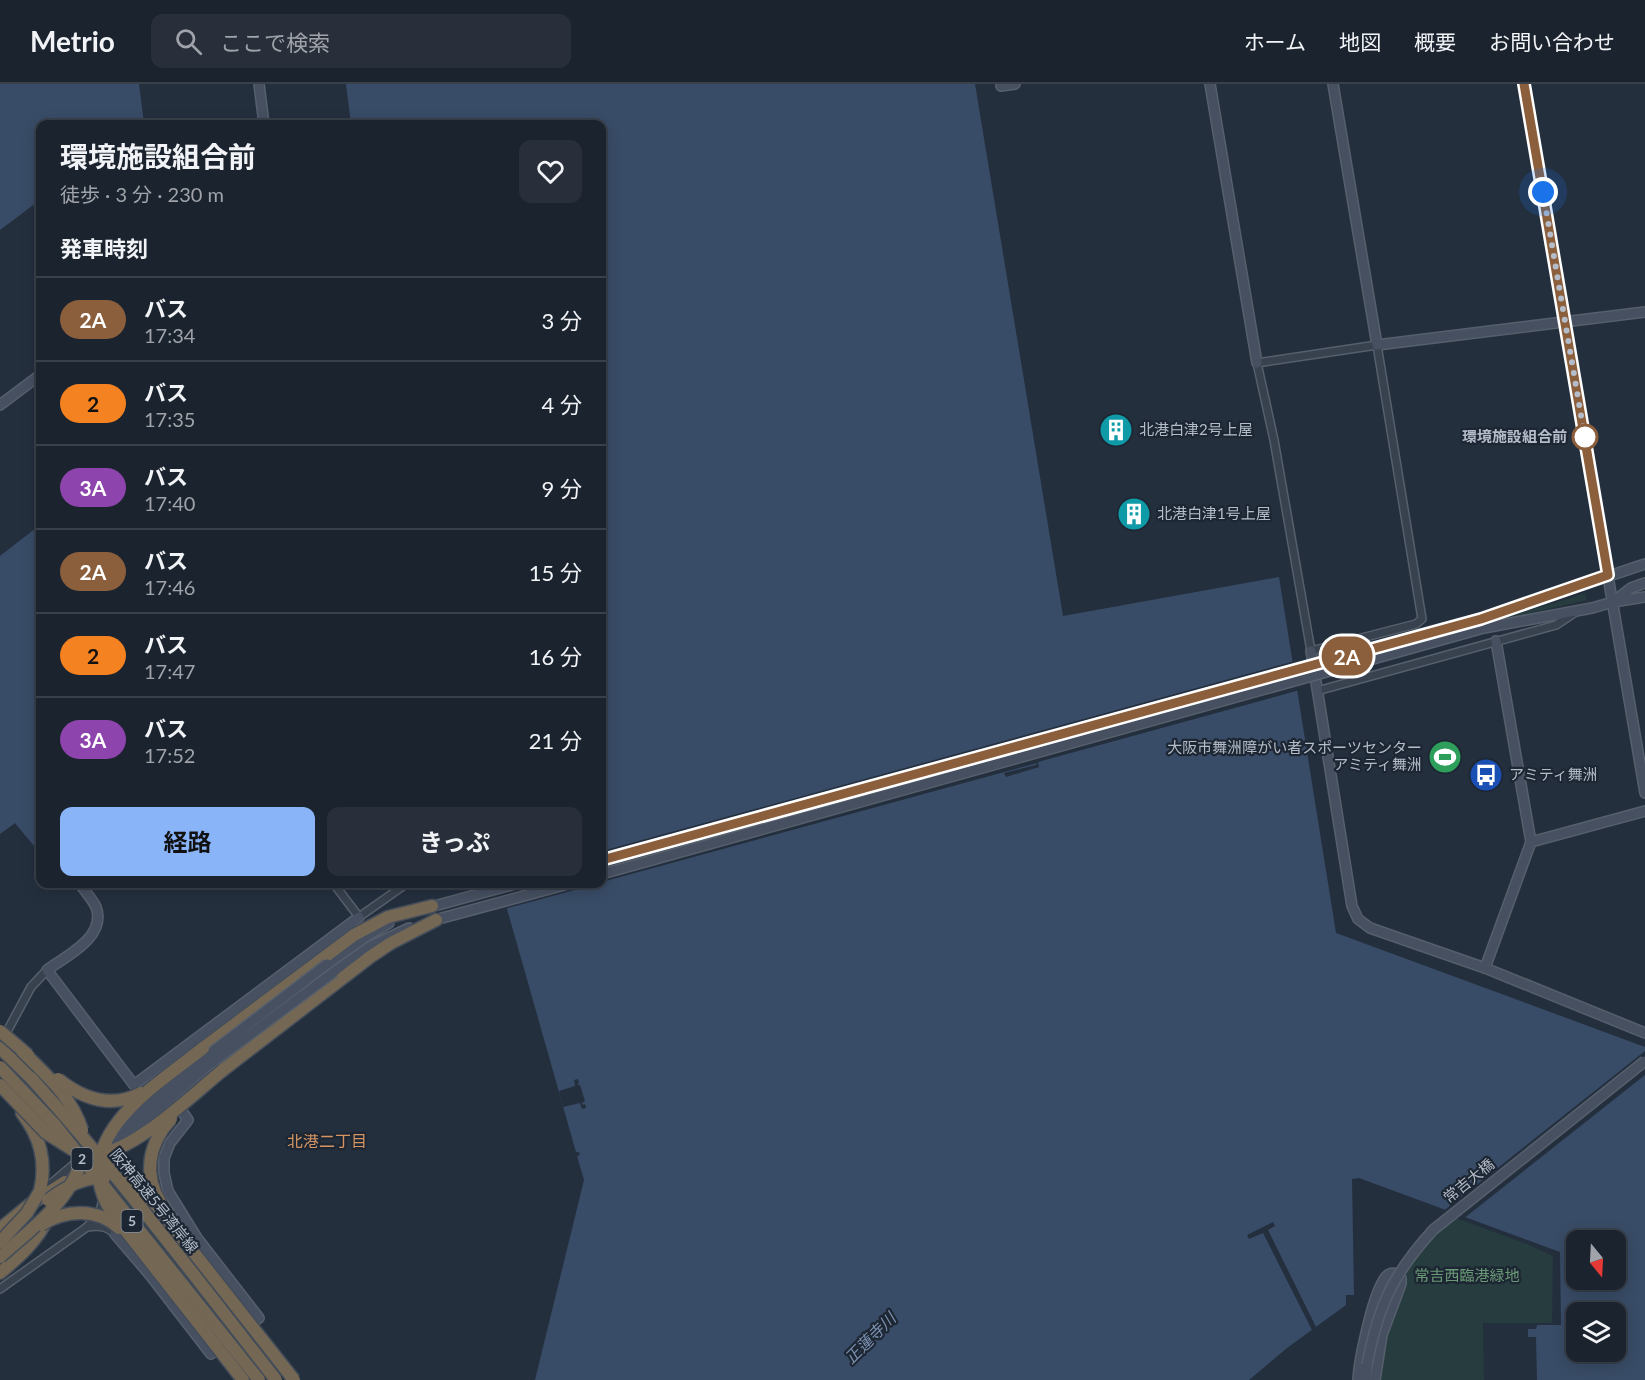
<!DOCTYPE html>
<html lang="ja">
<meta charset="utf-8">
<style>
body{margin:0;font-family:Lato,"Noto Sans JP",sans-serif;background:#282f3a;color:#f1f3f6;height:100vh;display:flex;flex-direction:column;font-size:22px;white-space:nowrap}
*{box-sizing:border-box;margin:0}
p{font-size:20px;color:#a0a4aa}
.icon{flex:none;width:33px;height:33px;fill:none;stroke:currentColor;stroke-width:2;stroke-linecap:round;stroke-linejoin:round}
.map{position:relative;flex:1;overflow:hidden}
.sheet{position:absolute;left:36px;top:36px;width:570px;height:768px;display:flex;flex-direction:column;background:#1b232e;border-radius:12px;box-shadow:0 3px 15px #0003,0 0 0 2px #39404a}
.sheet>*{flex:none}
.badge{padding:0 12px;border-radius:20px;font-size:21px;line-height:39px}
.needle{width:39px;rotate:162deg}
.fabs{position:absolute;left:1566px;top:1146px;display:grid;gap:12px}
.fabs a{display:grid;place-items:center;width:60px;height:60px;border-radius:12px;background:#1b232e;box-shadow:0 3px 15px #0003,0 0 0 2px #39404a;font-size:30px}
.you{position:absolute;width:30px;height:30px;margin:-15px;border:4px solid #fff;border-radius:50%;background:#1a73e8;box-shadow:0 0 0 9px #1a73e833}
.map>.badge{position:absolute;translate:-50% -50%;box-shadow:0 0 0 3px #fff}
h2{padding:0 24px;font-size:22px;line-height:54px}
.round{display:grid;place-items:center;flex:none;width:63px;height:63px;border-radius:12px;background:#282f3a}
.head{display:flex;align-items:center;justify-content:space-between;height:102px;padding:0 24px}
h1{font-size:28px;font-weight:700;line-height:45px}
.primary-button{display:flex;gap:12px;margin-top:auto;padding:12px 24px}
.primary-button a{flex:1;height:69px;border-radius:12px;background:#8ab4f8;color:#111;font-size:24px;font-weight:700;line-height:69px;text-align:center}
.primary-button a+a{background:#282f3a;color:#f1f3f6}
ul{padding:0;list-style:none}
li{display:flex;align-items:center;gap:18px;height:84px;padding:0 24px;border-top:2px solid #39404a}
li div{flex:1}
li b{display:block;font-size:22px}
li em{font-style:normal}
li .badge{min-width:66px;font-weight:700;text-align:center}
header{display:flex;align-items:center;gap:36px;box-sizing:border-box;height:84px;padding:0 30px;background:#1b232e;border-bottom:2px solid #39404a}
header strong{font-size:28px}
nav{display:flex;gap:33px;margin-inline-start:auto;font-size:21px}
.search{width:420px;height:54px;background:#282f3a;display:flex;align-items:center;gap:15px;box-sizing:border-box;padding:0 21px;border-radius:12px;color:#a0a4aa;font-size:22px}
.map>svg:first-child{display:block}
</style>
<header>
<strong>Metrio</strong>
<div class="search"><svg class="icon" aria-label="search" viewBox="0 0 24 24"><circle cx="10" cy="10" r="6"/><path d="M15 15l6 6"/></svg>ここで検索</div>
<nav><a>ホーム</a><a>地図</a><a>概要</a><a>お問い合わせ</a></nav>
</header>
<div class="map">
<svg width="1645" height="1296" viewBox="0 0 1645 1296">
<rect width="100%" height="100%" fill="#242f3e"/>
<!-- green -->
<g fill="#263c3f">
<path d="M1585 509 1587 516 1485 540 1484 539C1518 528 1552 521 1585 509Z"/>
<path d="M1456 1134 1527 1160 1553 1172 1552 1239H1483L1484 1296H1376L1382 1260 1411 1179 1431 1156Z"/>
</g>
<!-- water -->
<g fill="#394c67" fill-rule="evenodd">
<path d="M0 0H139L144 39 141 40H40V116L0 146Z"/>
<path d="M346 0H975L1063 532 1279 493 1336 849 1645 963V1296H1537L1536 1253H1528V1245H1536L1537 1241H1561L1560 1168 1359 1094 1352 1095 1354 1211H1346V1221L1287 1264 1249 1296H535L584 1096 577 1072 580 1071 579 1068H576L500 800H602V40H351ZM1576 1156H1616V1196H1576ZM1576 1228H1616V1268H1576Z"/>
<path d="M40 441V757L34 762 15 739 0 750V472Z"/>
</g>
<!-- pier -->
<g fill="#242f3e">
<path d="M1295 577 1300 606 1038 678 1039 683 1006 693 1004 689 1036 681 1037 679 602 798V767Z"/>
<path d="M497 800H597L504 825Z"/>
<path d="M1645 967V991L1463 1135 1442 1128Z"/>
<path d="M578 995 579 999 577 1001H580L585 1017 582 1019 583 1021 585 1020 586 1024 582 1025 580 1019 563 1023 559 1007 575 1002 574 996Z"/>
<path d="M1273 1138 1275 1142 1268 1146 1316 1243 1312 1246 1263 1149 1249 1155 1247 1151Z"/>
</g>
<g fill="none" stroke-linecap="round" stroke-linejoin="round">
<!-- street casing -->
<g stroke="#565f6c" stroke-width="10">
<g id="street">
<path d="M1377 261 1422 535 1416 540 1311 567 1274 356 1257 279Z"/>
<path d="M1317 607 1556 541 1574 529"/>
<path d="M334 800 359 833 406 800"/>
<path d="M4 953 31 903 47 886"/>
<path d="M46 1104 79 1076"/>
<path d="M87 1143 100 1128 103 1114"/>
<path d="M0 1205 87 1143C99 1141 106 1142 115 1150"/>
</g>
</g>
<!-- secondary casing -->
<g stroke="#565f6c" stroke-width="12">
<g id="secondary">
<path d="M259 0 264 40"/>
<path d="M1210 0 1257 279"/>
<path d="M1333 0 1377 261 1645 228"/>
<path d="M1524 0 1645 709"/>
<path d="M1001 2 1015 0"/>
<path d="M0 321 40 291"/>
<path d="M1613 518 1631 504 1645 499"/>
<path d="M1481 535 1645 480"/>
<path d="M1484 544 1592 524 1613 518 1645 513"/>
<path d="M1311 567 1352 822 1358 835 1370 844 1485 884 1645 949"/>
<path d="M1531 758 1645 727"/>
<path d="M80 800C85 807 92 815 96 823 107 853 66 872 47 886L134 1001 359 833"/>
<path d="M427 824 515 800"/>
<path d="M431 837 568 800"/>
<path d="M327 880 365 853 389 839"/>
<path d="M1485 884 1531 758 1496 557"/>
<path d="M334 888 371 862 409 844"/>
<path d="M115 1150 150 1191 211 1270 259 1234 197 1154 168 1107 164 1089V1074L170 1059 188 1036 177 1020"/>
<path d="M1358 1296C1359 1277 1374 1201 1388 1191 1391 1188 1394 1189 1397 1190L1401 1194V1200L1382 1251 1375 1296"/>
<path d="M1366 1296 1367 1281"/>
</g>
</g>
<!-- highway casing -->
<g stroke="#434c59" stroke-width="15">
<g id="highway">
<path d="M0 964 31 994"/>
<path d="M203 964 354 851 388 833 432 822"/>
<path d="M223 986 370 873 391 859 436 836"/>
<path d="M22 1029C40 1053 47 1077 40 1107"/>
<path d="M0 1145 29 1121 65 1098"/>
<path d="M0 1189C19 1173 37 1157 48 1134"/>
</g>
</g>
<!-- street -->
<use href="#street" stroke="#38414e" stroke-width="7"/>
<!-- secondary -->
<use href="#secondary" stroke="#465061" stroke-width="9"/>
<!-- highway -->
<use href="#highway" stroke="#746855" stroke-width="12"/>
<!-- secondary-bridge casing -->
<g stroke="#565f6c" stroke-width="12" stroke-linecap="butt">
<g id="secondary-bridge">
<path d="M602 776 1481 535"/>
<path d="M602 790 1484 544"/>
<path d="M112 1053 199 978 327 880"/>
<path d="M115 1062 205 984 334 888"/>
<path d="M1367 1281C1378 1222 1393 1190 1433 1146L1645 977"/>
</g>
</g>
<!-- highway-bridge casing -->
<g stroke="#434c59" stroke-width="15" stroke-linecap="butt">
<g id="highway-bridge">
<path d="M0 947 28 971"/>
<path d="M203 964C161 998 79 1046 103 1111 106 1121 113 1130 119 1138L243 1296"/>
<path d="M22 967C46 991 72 1013 82 1046"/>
<path d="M0 983 55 1041 259 1296"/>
<path d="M31 994C118 1090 196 1194 276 1296"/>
<path d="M58 995C83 1015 111 1025 141 1009"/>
<path d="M0 1001 46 1049 73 1066"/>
<path d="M96 1070C134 1068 192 1011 223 986"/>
<path d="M121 1097 141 1107 158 1123 294 1296"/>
<path d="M48 1116C66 1103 82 1093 104 1094"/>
<path d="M161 1120C143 1091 148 1060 171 1035"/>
<path d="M41 1141C66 1125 97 1124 119 1144"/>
<path d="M0 1158 27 1129 40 1107"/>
<path d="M0 1173C32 1144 74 1115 83 1070"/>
</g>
</g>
<!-- secondary-bridge -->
<use href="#secondary-bridge" stroke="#465061" stroke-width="9"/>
<!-- highway-bridge -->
<use href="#highway-bridge" stroke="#746855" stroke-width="12"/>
</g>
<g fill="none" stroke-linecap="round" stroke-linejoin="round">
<!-- line casing -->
<g stroke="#fff" stroke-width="14">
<path id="line" d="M602 776 1481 535 1608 491 1524 0"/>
</g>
<!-- line -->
<use href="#line" stroke="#8b5e3c" stroke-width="9"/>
<!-- walk -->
<path stroke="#b4bcc9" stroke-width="6" stroke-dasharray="0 10.8" d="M1543 108 1585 355V353"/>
</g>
<!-- icons -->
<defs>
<g id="building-disc" transform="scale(1.725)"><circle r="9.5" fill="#0f9aa8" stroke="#1d2633"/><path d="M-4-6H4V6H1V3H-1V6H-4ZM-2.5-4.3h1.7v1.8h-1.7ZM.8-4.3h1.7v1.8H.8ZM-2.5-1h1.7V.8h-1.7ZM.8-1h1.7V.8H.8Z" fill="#fff"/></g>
<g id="stadium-disc" transform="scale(1.725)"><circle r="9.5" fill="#2e9e5b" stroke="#1d2633"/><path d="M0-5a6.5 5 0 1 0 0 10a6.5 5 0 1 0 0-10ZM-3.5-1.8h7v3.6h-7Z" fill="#fff"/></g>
<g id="bus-disc" transform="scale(1.725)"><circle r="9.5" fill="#1a4fb4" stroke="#1d2633"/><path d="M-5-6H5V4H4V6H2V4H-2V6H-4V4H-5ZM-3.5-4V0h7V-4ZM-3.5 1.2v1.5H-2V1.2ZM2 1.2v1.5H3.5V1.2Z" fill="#fff"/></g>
</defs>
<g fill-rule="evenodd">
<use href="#building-disc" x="1116" y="346"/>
<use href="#building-disc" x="1134" y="430"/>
<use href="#stadium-disc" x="1445" y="673"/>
<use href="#bus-disc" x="1486" y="691"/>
</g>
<!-- markers -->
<circle fill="#fff" stroke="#8b5e3c" stroke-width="3" cx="1585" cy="353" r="12"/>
<g text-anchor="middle" stroke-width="4.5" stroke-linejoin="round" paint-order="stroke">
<!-- shield labels -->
<g fill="#1d2633" stroke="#878f9c" stroke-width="1.5">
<rect x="71.5" y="1064" width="21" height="22" rx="4.5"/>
<rect x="121.5" y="1126" width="21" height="22" rx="4.5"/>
</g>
<g font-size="14" font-weight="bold" fill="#b4bcc9">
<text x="82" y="1080">2</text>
<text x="132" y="1142">5</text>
</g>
<!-- poi labels -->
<g font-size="15" fill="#b4bcc9" stroke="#1d2633" text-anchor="start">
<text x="1139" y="351">北港白津2号上屋</text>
<text x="1157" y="435">北港白津1号上屋</text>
<text x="1422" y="669" text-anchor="end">大阪市舞洲障がい者スポーツセンター<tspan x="1422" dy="17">アミティ舞洲</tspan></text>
<text x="1509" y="696">アミティ舞洲</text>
</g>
<!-- stop labels -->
<g font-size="15" font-weight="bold" fill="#b4bcc9" stroke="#1d2633" text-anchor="end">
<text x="1567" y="358">環境施設組合前</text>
</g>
<!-- street labels -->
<g font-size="15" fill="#b4bcc9" stroke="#1d2633">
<text transform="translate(1469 1097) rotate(-39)" y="5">常吉大橋</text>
<text transform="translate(154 1117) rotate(51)" y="5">阪神高速5号湾岸線</text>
</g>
<!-- park labels -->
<g font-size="15" fill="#6b9a76" stroke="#1d2633">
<text x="1467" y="1197">常吉西臨港緑地</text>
</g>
<!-- neighbourhood labels -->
<g font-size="16" fill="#d59563" stroke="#1d2633">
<text x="327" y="1063">北港二丁目</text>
</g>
<!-- water labels -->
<g font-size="16" font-style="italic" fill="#7c92b1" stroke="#1d2633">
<text transform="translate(870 1254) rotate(-45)" y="6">正蓮寺川</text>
</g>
</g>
</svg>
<div class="fabs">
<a><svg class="needle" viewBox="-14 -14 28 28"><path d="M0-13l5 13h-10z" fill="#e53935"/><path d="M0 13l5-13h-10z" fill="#a0a4aa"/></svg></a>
<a><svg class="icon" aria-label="layers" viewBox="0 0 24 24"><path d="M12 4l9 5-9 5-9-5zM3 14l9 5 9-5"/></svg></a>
</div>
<div class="you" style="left:1543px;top:108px"></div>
<b class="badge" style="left:1347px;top:572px;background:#8b5e3c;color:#fff">2A</b>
<section class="sheet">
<div class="head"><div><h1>環境施設組合前</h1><p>徒歩 · 3 分 · 230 m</p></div><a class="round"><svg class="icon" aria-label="heart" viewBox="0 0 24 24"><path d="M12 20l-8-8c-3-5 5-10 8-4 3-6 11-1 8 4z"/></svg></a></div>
<h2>発車時刻</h2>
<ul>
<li><span class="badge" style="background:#8b5e3c;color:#fff">2A</span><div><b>バス</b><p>17:34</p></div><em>3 分</em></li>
<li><span class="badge" style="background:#f58220;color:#111">2</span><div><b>バス</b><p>17:35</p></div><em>4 分</em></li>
<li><span class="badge" style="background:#8e44ad;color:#fff">3A</span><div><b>バス</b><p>17:40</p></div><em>9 分</em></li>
<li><span class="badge" style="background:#8b5e3c;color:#fff">2A</span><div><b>バス</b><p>17:46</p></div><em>15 分</em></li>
<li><span class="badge" style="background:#f58220;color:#111">2</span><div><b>バス</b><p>17:47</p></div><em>16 分</em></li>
<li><span class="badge" style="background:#8e44ad;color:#fff">3A</span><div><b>バス</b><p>17:52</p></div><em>21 分</em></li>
</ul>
<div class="primary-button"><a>経路</a><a>きっぷ</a></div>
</section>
</div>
